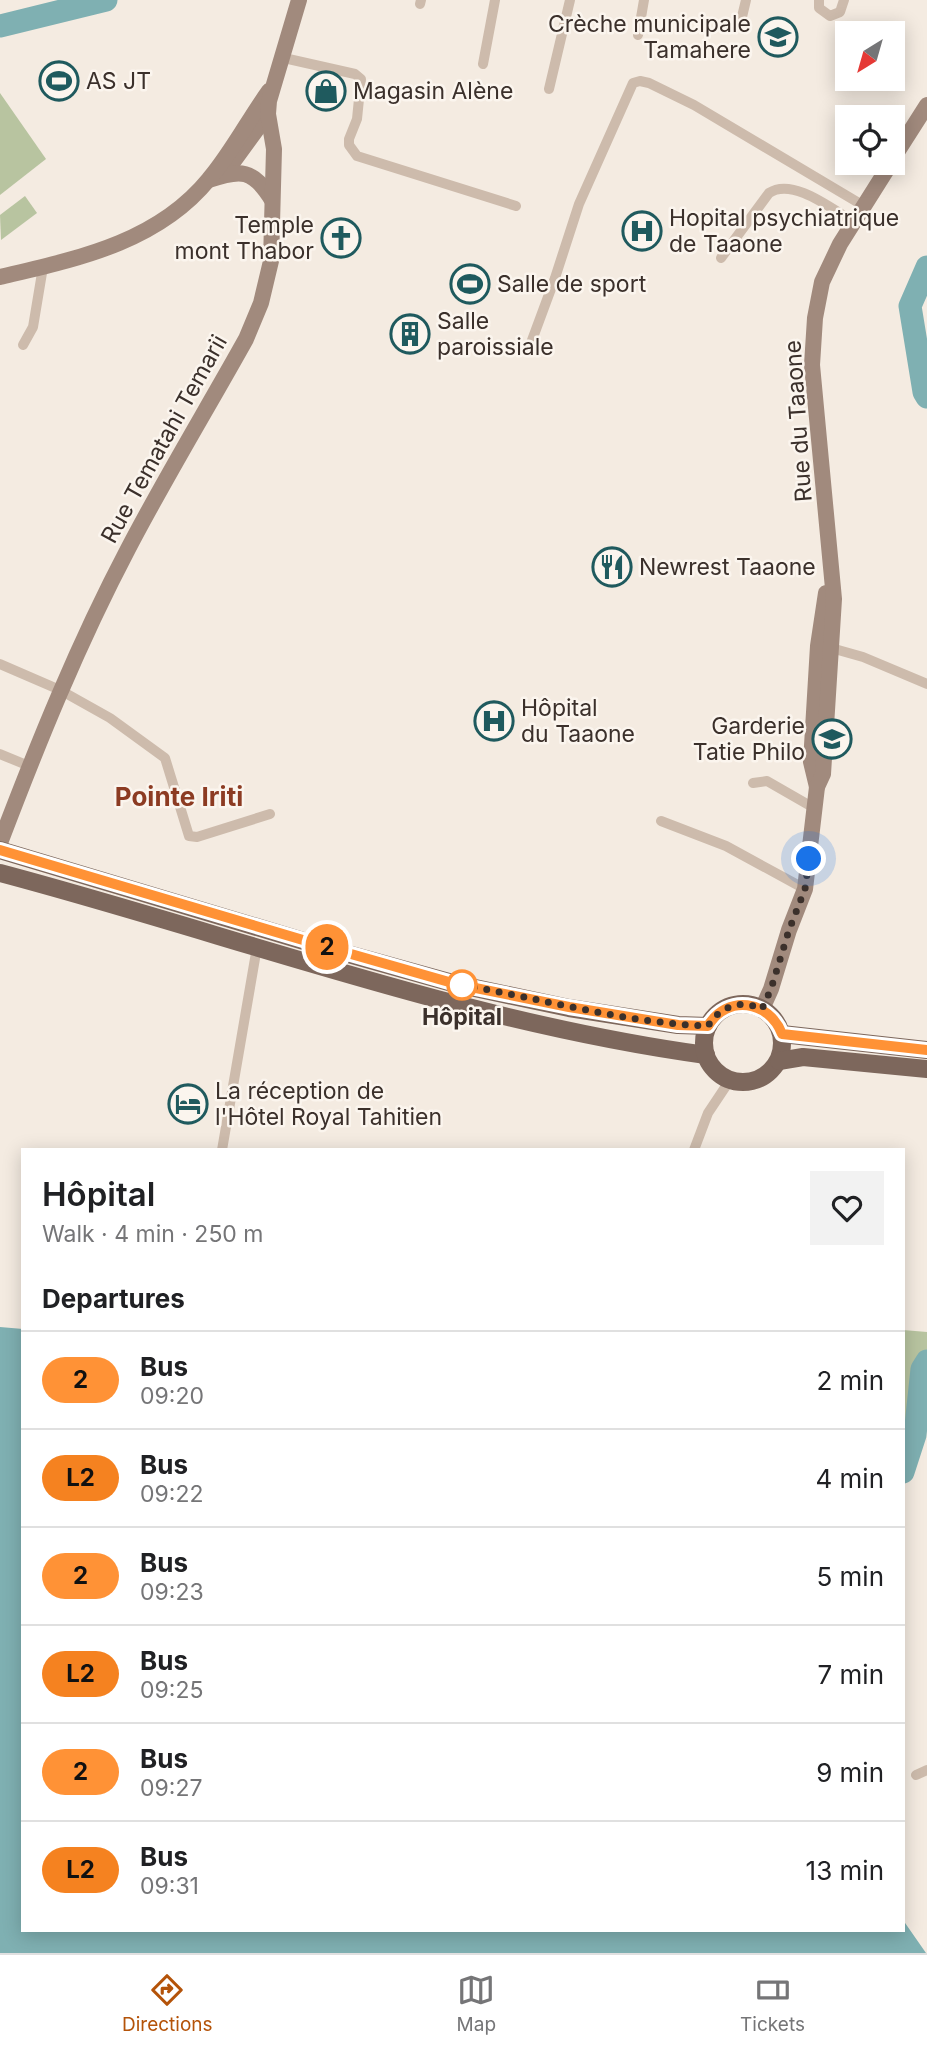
<!DOCTYPE html>
<meta charset="utf-8">
<style>
body{margin:0;font-family:Inter,sans-serif;background:#f2f2f2;color:#202124;height:100vh;display:flex;flex-direction:column;font-size:26px;white-space:nowrap}
*{box-sizing:border-box;margin:0}
p{font-size:23px;color:#757577}
.icon{flex:none;width:38px;height:38px;fill:none;stroke:currentColor;stroke-width:2;stroke-linecap:round;stroke-linejoin:round}
.map{position:relative;flex:1;overflow:hidden}
.panel{position:absolute;left:21px;top:1148px;width:884px;height:784px;display:flex;flex-direction:column;background:#fff;border-radius:0px;box-shadow:0 4px 18px #0003}
.panel>*{flex:none}
.badge{padding:0 14px;border-radius:23px;font-size:24px;line-height:46px}
.needle{width:46px;rotate:217deg}
.controls{position:absolute;left:835px;top:21px;display:grid;gap:14px}
.controls a{display:grid;place-items:center;width:70px;height:70px;border-radius:0px;background:#fff;box-shadow:0 4px 18px #0003;font-size:35px}
.you{position:absolute;width:35px;height:35px;margin:-18px;border:5px solid #fff;border-radius:50%;background:#1a73e8;box-shadow:0 0 0 10px #1a73e833}
.map>.badge{position:absolute;translate:-50% -50%;box-shadow:0 0 0 4px #fff}
h2{padding:0 21px;font-size:26px;line-height:63px}
.round{display:grid;place-items:center;flex:none;width:74px;height:74px;border-radius:0px;background:#f2f2f2}
.summary{display:flex;align-items:center;justify-content:space-between;height:119px;padding:0 21px}
h1{font-size:33px;font-weight:600;line-height:52px}
ul{padding:0;list-style:none}
li{display:flex;align-items:center;gap:21px;height:98px;padding:0 21px;border-top:2px solid #e0e0e0}
li div{flex:1}
li b{display:block;font-size:26px}
li em{font-style:normal}
li .badge{min-width:77px;font-weight:700;text-align:center}
.tab-bar{display:flex;justify-content:space-around;align-items:center;height:98px;border-top:2px solid #e0e0e0;background:#fff;font-size:19px;color:#757577}
.tab-bar a{display:grid;justify-items:center;gap:4px}
.tab-bar .current{color:#b45309}
.map>svg:first-child{display:block}
</style>
<div class="map">
<svg width="927" height="1953" viewBox="0 0 927 1953">
<rect width="100%" height="100%" fill="#f4ebe1"/>
<!-- green -->
<g fill="#b8c4a0">
<path d="M0 93 46 159 0 195Z"/>
<path d="M25 196 37 213 1 240 0 215Z"/>
<path d="M903 1330 927 1332V1351L903 1438Z"/>
</g>
<!-- water -->
<path fill="#7fb0b2" d="M0 1327 23 1329V1930H903V1920L926 1953H0Z"/>
<g fill="none" stroke-linecap="round" stroke-linejoin="round">
<!-- river -->
<g stroke="#7fb0b2" stroke-width="23">
<path d="M0 26 106 0"/>
<path d="M927 267 910 306 924 392 927 397"/>
<path d="M903 1472 915 1435 922 1369 927 1361"/>
</g>
<!-- minor -->
<g stroke="#cdbbac" stroke-width="10">
<path d="M819 0V8L830 16 840 12 844 0"/>
<path d="M420 4 421 0"/>
<path d="M741 21 746 0"/>
<path d="M638 35 644 0"/>
<path d="M284 58 355 74 361 79 357 119 349 139V145L357 156 516 206"/>
<path d="M483 64 495 0"/>
<path d="M549 89 570 0"/>
<path d="M721 258 769 193C793 177 833 210 854 222"/>
<path d="M23 345 33 327 43 267"/>
<path d="M528 351 555 278 579 204 633 83 640 81 649 83 694 105 864 206"/>
<path d="M824 646 863 657 927 684"/>
<path d="M0 664 60 690 110 718 165 758 189 836 197 837 270 814"/>
<path d="M0 754 29 766"/>
<path d="M753 783 767 781 814 808"/>
<path d="M661 821 726 846 805 889"/>
<path d="M222 1150 257 947"/>
<path d="M694 1150 708 1113 730 1080"/>
<path d="M916 1775 927 1770"/>
</g>
<!-- secondary -->
<g stroke="#a18a7d" stroke-width="16">
<path d="M892 160 927 105"/>
<path d="M233 162 268 114"/>
<path d="M209 180C241 169 253 169 272 200"/>
<path d="M0 277C76 259 157 243 209 179 232 152 248 120 269 91"/>
<path d="M817 787 811 762 818 646 826 593"/>
<path d="M0 843C38 743 78 644 128 549 165 478 207 409 246 339L261 303 271 261 274 149 268 114 269 101 299 0"/>
<path d="M762 1009 771 989 789 930 805 889 817 787 823 774 824 758 834 599 812 365 815 318 822 282 840 244 891 163"/>
</g>
<!-- primary -->
<g stroke="#7d675c" stroke-width="18">
<path d="M0 850 330 949 456 984 569 1008 678 1025 708 1026"/>
<path d="M0 873C234 935 464 1022 706 1055"/>
<circle cx="743" cy="1043" r="39"/>
<path d="M782 1034 927 1050"/>
<path d="M779 1061 803 1057 927 1069"/>
</g>
</g>
<g fill="none" stroke-linecap="round" stroke-linejoin="round">
<!-- line casing -->
<g stroke="#fff" stroke-width="16">
<path id="line" d="M0 850 330 948 456 984 569 1007 678 1025 708 1026C727 994 769 1000 782 1034L927 1050"/>
</g>
<!-- line -->
<use href="#line" stroke="#ff9236" stroke-width="10"/>
<!-- walk -->
<path stroke="#3b302b" stroke-width="7" stroke-dasharray="0 12.6" d="M462 985C539 998 625 1023 708 1026 720 1006 741 999 762 1009L771 989 789 930 805 889 809 859"/>
</g>
<!-- icons -->
<defs>
<g id="school-ring" transform="scale(2.0125)"><circle r="9.5" fill="#fbf5ee" stroke="#1f5a5e" stroke-width="1.5"/><path d="M0-5L7-2L0 1L-7-2ZM-4 1L0 2.5L4 1V4Q0 6-4 4Z" fill="#1f5a5e"/></g>
<g id="stadium-ring" transform="scale(2.0125)"><circle r="9.5" fill="#fbf5ee" stroke="#1f5a5e" stroke-width="1.5"/><path d="M0-5a6.5 5 0 1 0 0 10a6.5 5 0 1 0 0-10ZM-3.5-1.8h7v3.6h-7Z" fill="#1f5a5e"/></g>
<g id="shop-ring" transform="scale(2.0125)"><circle r="9.5" fill="#fbf5ee" stroke="#1f5a5e" stroke-width="1.5"/><path d="M-5-2.5h2.3a2.7 3.5 0 0 1 5.4 0H5L5.5 6h-11ZM-1.5-2.5h3a1.5 2.3 0 0 0-3 0Z" fill="#1f5a5e"/></g>
<g id="hospital-ring" transform="scale(2.0125)"><circle r="9.5" fill="#fbf5ee" stroke="#1f5a5e" stroke-width="1.5"/><path d="M-5-5h3v3.5h4V-5h3V5h-3V1.5h-4V5h-3Z" fill="#1f5a5e"/></g>
<g id="church-ring" transform="scale(2.0125)"><circle r="9.5" fill="#fbf5ee" stroke="#1f5a5e" stroke-width="1.5"/><path d="M-1.2-6h2.4v3.5h3.3v2.4h-3.3V6h-2.4V-.1h-3.3v-2.4h3.3Z" fill="#1f5a5e"/></g>
<g id="building-ring" transform="scale(2.0125)"><circle r="9.5" fill="#fbf5ee" stroke="#1f5a5e" stroke-width="1.5"/><path d="M-4-6H4V6H1V3H-1V6H-4ZM-2.5-4.3h1.7v1.8h-1.7ZM.8-4.3h1.7v1.8H.8ZM-2.5-1h1.7V.8h-1.7ZM.8-1h1.7V.8H.8Z" fill="#1f5a5e"/></g>
<g id="restaurant-ring" transform="scale(2.0125)"><circle r="9.5" fill="#fbf5ee" stroke="#1f5a5e" stroke-width="1.5"/><path d="M-5-6h1v4h1v-4h1v4h1v-4h1v5L-1.5 .5V6h-2V.5L-5-1ZM5-6V6H3V1.5H1.5Q1.5-4 5-6Z" fill="#1f5a5e"/></g>
<g id="hotel-ring" transform="scale(2.0125)"><circle r="9.5" fill="#fbf5ee" stroke="#1f5a5e" stroke-width="1.5"/><path d="M-6-4.5h1.5V1H6V5H4.5V3h-9V5H-6ZM-4 0a1.8 1.8 0 1 1 3.6 0ZM.5 0V-2.5h3Q6-2.5 6 0Z" fill="#1f5a5e"/></g>
</defs>
<g fill-rule="evenodd">
<use href="#school-ring" x="778" y="37"/>
<use href="#stadium-ring" x="59" y="81"/>
<use href="#shop-ring" x="326" y="91"/>
<use href="#hospital-ring" x="642" y="231"/>
<use href="#church-ring" x="341" y="238"/>
<use href="#stadium-ring" x="470" y="284"/>
<use href="#building-ring" x="410" y="334"/>
<use href="#restaurant-ring" x="612" y="567"/>
<use href="#hospital-ring" x="494" y="721"/>
<use href="#school-ring" x="832" y="739"/>
<use href="#hotel-ring" x="188" y="1104"/>
</g>
<!-- markers -->
<circle fill="#fff" stroke="#ff9236" stroke-width="3.5" cx="462" cy="985" r="14"/>
<g text-anchor="middle" stroke-width="5" stroke-linejoin="round" paint-order="stroke">
<!-- poi labels -->
<g font-size="23" fill="#3b302b" stroke="#fbf5ee" text-anchor="start">
<text x="751" y="32" text-anchor="end">Crèche municipale<tspan x="751" dy="26">Tamahere</tspan></text>
<text x="86" y="89">AS JT</text>
<text x="353" y="99">Magasin Alène</text>
<text x="669" y="226">Hopital psychiatrique<tspan x="669" dy="26">de Taaone</tspan></text>
<text x="314" y="233" text-anchor="end">Temple<tspan x="314" dy="26">mont Thabor</tspan></text>
<text x="497" y="292">Salle de sport</text>
<text x="437" y="329">Salle<tspan x="437" dy="26">paroissiale</tspan></text>
<text x="639" y="575">Newrest Taaone</text>
<text x="521" y="716">Hôpital<tspan x="521" dy="26">du Taaone</tspan></text>
<text x="805" y="734" text-anchor="end">Garderie<tspan x="805" dy="26">Tatie Philo</tspan></text>
<text x="215" y="1099">La réception de<tspan x="215" dy="26">l'Hôtel Royal Tahitien</tspan></text>
</g>
<!-- street labels -->
<g font-size="23" fill="#3b302b" stroke="#fbf5ee">
<text transform="translate(798 421) rotate(-94)" y="8">Rue du Taaone</text>
<text transform="translate(164 439) rotate(-61)" y="8">Rue Tematahi Temarii</text>
</g>
<!-- stop labels -->
<g font-size="23" font-weight="bold" fill="#3b302b" stroke="#fbf5ee">
<text x="462" y="1025">Hôpital</text>
</g>
<!-- quarter labels -->
<g font-size="26" font-weight="bold" fill="#8c3b22" stroke="#fbf5ee">
<text x="179" y="806">Pointe Iriti</text>
</g>
</g>
</svg>
<div class="controls">
<a><svg class="needle" viewBox="-14 -14 28 28"><path d="M0-13l5 13h-10z" fill="#e53935"/><path d="M0 13l5-13h-10z" fill="#757577"/></svg></a>
<a><svg class="icon" aria-label="locate" viewBox="0 0 24 24"><circle cx="12" cy="12" r="6"/><path d="M12 2v4M12 18v4M2 12h4M18 12h4"/></svg></a>
</div>
<div class="you" style="left:809px;top:859px"></div>
<b class="badge" style="left:327px;top:947px;background:#ff9236;color:#111">2</b>
<section class="panel">
<div class="summary"><div><h1>Hôpital</h1><p>Walk · 4 min · 250 m</p></div><a class="round"><svg class="icon" aria-label="heart" viewBox="0 0 24 24"><path d="M12 20l-8-8c-3-5 5-10 8-4 3-6 11-1 8 4z"/></svg></a></div>
<h2>Departures</h2>
<ul>
<li><span class="badge" style="background:#ff9236;color:#111">2</span><div><b>Bus</b><p>09:20</p></div><em>2 min</em></li>
<li><span class="badge" style="background:#f58220;color:#111">L2</span><div><b>Bus</b><p>09:22</p></div><em>4 min</em></li>
<li><span class="badge" style="background:#ff9236;color:#111">2</span><div><b>Bus</b><p>09:23</p></div><em>5 min</em></li>
<li><span class="badge" style="background:#f58220;color:#111">L2</span><div><b>Bus</b><p>09:25</p></div><em>7 min</em></li>
<li><span class="badge" style="background:#ff9236;color:#111">2</span><div><b>Bus</b><p>09:27</p></div><em>9 min</em></li>
<li><span class="badge" style="background:#f58220;color:#111">L2</span><div><b>Bus</b><p>09:31</p></div><em>13 min</em></li>
</ul>
</section>
</div>
<nav class="tab-bar">
<a class="current"><svg class="icon" aria-label="directions" viewBox="0 0 24 24"><path d="M12 3l9 9-9 9-9-9zM9 14v-3h6M13 9l2 2-2 2"/></svg>Directions</a>
<a><svg class="icon" aria-label="map" viewBox="0 0 24 24"><path d="M3 6l6-2 6 2 6-2v14l-6 2-6-2-6 2zM9 4v14M15 6v14"/></svg>Map</a>
<a><svg class="icon" aria-label="tickets" viewBox="0 0 24 24"><path d="M3 7h18v10H3zM15 7v10"/></svg>Tickets</a>
</nav>
